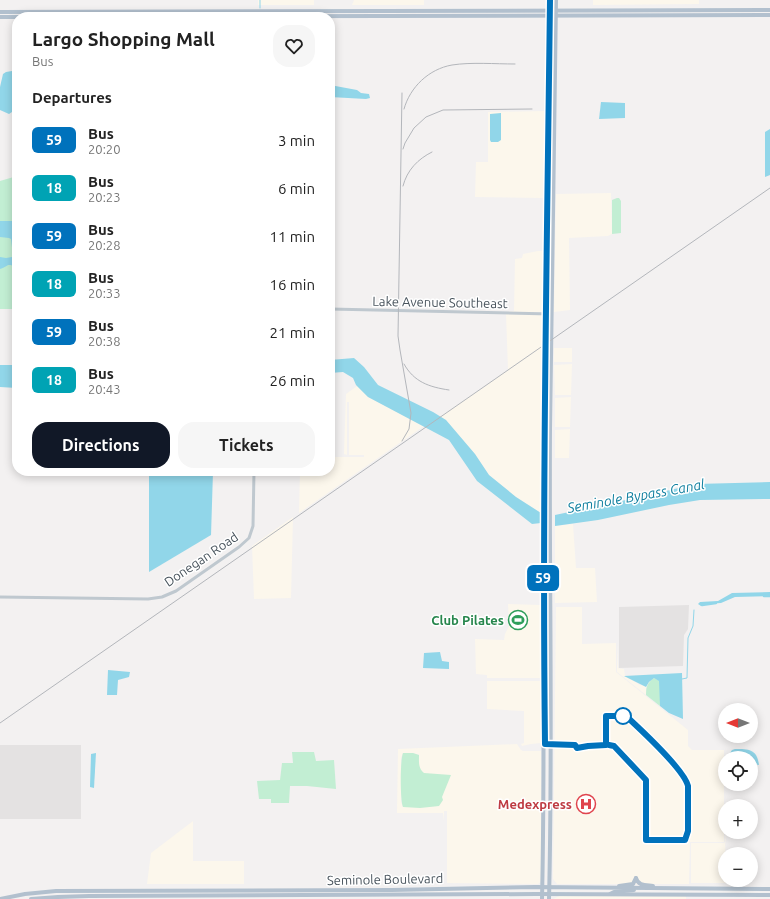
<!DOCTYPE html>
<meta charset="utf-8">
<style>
body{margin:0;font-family:Ubuntu,sans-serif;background:#f6f6f6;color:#222;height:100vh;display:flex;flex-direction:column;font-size:15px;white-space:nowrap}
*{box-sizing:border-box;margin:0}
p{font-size:13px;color:#767676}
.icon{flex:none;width:22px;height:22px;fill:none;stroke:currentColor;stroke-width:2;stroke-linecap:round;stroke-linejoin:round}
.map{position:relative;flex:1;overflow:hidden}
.sheet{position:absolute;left:12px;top:12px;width:323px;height:464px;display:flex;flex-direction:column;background:#fff;border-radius:16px;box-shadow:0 2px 10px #0003}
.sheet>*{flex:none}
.badge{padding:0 8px;border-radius:6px;font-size:14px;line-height:26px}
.needle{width:26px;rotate:270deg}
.tools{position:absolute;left:718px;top:703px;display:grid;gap:8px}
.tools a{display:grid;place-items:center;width:40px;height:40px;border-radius:50%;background:#fff;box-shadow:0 2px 10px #0003;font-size:20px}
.map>.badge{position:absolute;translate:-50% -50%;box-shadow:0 0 0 2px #fff}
h2{padding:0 20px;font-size:15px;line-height:36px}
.round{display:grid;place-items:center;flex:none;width:42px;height:42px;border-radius:16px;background:#f6f6f6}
.headline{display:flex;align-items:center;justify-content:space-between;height:68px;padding:0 20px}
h1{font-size:19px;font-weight:600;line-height:30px}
.primary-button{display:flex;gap:8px;margin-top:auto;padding:8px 20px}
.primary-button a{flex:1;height:46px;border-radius:16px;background:#111827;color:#fff;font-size:16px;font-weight:600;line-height:46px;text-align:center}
.primary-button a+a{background:#f6f6f6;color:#222}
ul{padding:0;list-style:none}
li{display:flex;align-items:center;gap:12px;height:48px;padding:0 20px}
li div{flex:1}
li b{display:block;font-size:15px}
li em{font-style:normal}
li .badge{min-width:44px;font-weight:700;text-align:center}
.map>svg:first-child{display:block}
</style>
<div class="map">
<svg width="770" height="899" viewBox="0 0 770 899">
<rect width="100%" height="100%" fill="#f3f1f1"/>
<!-- commercial -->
<g fill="#fcf7ec" fill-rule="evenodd">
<rect x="258" y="0" width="56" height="5"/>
<path d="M354 0H424V5H352Z"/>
<path d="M593 0H699V4L593 5Z"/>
<path d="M545 111 544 198 475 197 476 162H488V112Z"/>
<path d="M611 193 612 234 608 236 569 238 570 310 554 312 556 194Z"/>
<path d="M538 251H543L542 312H506L514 311 515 259 522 258 523 254Z"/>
<path d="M506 314 542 315 541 513 516 497 489 475 475 454 446 420 440 417 508 370Z"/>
<rect x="554" y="348" width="18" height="14"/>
<path d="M572 364 571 395H555L554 365Z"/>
<path d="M357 386 368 397 424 426 299 513 300 471H330V457H364V455H349V402H347V455L344 454 346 394Z"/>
<path d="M571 397 570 427H555V398Z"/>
<path d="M570 429 569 458H555V430Z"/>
<path d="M293 517 291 598 254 599 252 546Z"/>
<path d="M573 524 576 568H595L597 602 555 603V526Z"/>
<path d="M508 604 540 605V678H487V675L476 674 475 639 504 640 505 634 509 626Z"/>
<path d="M556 607H582V644L616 643V672L688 730V746L692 750H724V842H690L689 884H557L553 879Z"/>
<path d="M617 644 618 668 624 669 625 676 640 685 646 686V695L617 672Z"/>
<path d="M487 681H540L541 743 531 744 522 746 521 744 524 743V711L487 709Z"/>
<path d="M517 744 521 750 523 751H541L542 881 538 884 447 883V811H444V821L443 813H397L398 749ZM403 753H413L419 755V766L421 771 424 773 439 806 403 807 401 802V758Z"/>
<path d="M193 821V861H244V884H147L151 853Z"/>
<path d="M725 832 726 883H691V843H724L726 841Z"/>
<path d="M559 896H686V899H553Z"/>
</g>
<!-- education -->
<g fill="#e4e2e2">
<path d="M689 605 688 629 684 635 683 666 619 668V607Z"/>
<rect x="0" y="745" width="81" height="74"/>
</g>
<!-- green -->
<g fill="#c2eed3">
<path d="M17 176V309H0V181Z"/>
<path d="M617 198H619L621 201V233L612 234V200Z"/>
<path d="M654 678 660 681V706L646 695C646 687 647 683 654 678Z"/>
<path d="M292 752H314L316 761 334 760 336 789 307 786H290L289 803H271V799H259L257 781 280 780 282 763H293Z"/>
<path d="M403 753H413L419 755C419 762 418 768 424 773L451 775 442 797 443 800 439 806 420 808 403 807C400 800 400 760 403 753Z"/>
</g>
<!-- water -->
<g fill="#91d6e9">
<path d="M12 71 17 72V106L15 110 9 114 0 110V87L3 74 6 72Z"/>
<path d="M330 85 357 90 361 93 369 94 370 98 366 99 330 97Z"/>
<path d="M601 102 625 103V118L599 119Z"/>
<path d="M501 113V140L498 142H491L490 140V114Z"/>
<path d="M770 129V175L765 177V132Z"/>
<path d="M0 221H17V238H16C13 246 17 258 17 267 5 263 10 266 0 269V257L6 258 12 257 13 256 11 239 9 238 0 237Z"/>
<path d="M354 358 364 367 378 385 433 412 446 420 475 454 489 475 516 497 541 513V523L532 524 477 481 449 440 368 397 356 385 353 378 343 372 330 373V360Z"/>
<path d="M0 365H17V388L0 387Z"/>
<path d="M149 471H213L211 535 149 572Z"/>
<path d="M770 482V499L700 500 669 505 598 520 555 526V515L640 497 696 484Z"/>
<path d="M770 592V596L735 597 721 603 705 604 701 606 698 604 700 602 718 601 732 593Z"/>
<path d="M440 652 442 661 449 662V669L423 668 424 653Z"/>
<path d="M108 670 130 672 129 677 118 680 117 695H107Z"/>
<path d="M682 673 683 719 669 713 660 706 659 681 654 678 649 682 646 687 624 676Z"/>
<path d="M735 749C749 749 757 749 759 765L754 764 751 758 734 757 730 753 732 750Z"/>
<path d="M96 753 94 788 90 787 91 754Z"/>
</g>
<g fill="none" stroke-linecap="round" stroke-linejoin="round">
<!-- stream -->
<g stroke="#91d6e9" stroke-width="1">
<path d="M260 0V8"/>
<path d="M682 679 687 678 688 638 693 626 694 610"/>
</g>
<!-- canal -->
<g stroke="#91d6e9" stroke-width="2.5">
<path d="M764 596H770"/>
<path d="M702 605 716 603"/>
</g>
<!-- minor -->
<g stroke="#bfc8cf" stroke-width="3">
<path d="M330 309 550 314"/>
<path d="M0 597 148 599 162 597 176 591 239 547 249 538 253 526 254 471"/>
</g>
<!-- major -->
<g stroke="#b2c0ce" stroke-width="4">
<path d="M0 12 770 10"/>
<path d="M0 17 770 15"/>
<path d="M549 112C553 122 548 133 553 142"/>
<path d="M636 878C638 886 646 885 653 886"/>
<path d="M619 886 633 884 636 878"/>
<path d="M610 894 614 892 634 890"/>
<path d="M0 899 25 894 56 891 392 890 535 887 770 889"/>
<path d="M31 899 58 897 89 896 536 894 770 895"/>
<path d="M542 899C545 769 543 640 543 510 544 340 548 170 549 0"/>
<path d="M549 899C553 742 549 586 550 429 551 286 555 143 556 0"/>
</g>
<!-- rail -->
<g stroke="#b3b6bb" stroke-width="1">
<path d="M402 93 398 336 400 350 411 413 409 429 402 441"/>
<path d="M404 109C410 87 429 69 452 65 471 62 495 64 515 64"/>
<path d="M403 149 405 143 414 128 426 117 443 110 532 109"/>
<path d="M403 186C407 170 418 159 432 152"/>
<path d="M404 364C414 382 429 387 449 390"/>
<path d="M0 723 770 188"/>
</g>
</g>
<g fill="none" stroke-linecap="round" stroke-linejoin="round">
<!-- line casing -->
<g stroke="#fff" stroke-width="9">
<path id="line" d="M550 0C547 248 542 496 545 744L575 745 577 748 588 746 606 745V716H626C640 729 684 769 688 786V831L685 840H646V780L614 746 609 745"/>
</g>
<!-- line -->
<use href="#line" stroke="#0072bc" stroke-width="6"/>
</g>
<!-- icons -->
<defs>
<g id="stadium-ring" transform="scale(1)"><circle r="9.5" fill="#fff" stroke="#2e9e5b" stroke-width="1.5"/><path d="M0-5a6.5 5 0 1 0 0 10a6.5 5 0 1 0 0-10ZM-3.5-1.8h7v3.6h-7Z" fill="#2e9e5b"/></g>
<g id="hospital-ring" transform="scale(1)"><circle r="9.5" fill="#fff" stroke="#e0444e" stroke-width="1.5"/><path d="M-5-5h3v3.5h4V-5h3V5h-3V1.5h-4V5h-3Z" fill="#e0444e"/></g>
</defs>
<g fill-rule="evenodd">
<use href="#stadium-ring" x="518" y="620"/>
<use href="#hospital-ring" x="586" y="804"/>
</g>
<!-- markers -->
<circle fill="#fff" stroke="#0072bc" stroke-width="2" cx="623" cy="716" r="8"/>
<g text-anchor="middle" stroke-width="3" stroke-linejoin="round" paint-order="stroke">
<!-- street labels -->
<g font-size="13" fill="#49545d" stroke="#fff">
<text transform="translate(440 302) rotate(1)" y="5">Lake Avenue Southeast</text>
<text transform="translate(201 559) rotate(-34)" y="5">Donegan Road</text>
<text transform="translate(385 879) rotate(-1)" y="5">Seminole Boulevard</text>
</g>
<!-- leisure labels -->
<g font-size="13" font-weight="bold" fill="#27864d" stroke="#fff" text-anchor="end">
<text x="504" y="625">Club Pilates</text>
</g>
<!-- health labels -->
<g font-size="13" font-weight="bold" fill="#be3a42" stroke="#fff" text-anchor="end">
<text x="572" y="809">Medexpress</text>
</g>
<!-- water labels -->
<g font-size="14" font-style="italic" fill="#1280a0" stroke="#fff">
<text transform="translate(636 496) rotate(-10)" y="5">Seminole Bypass Canal</text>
</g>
</g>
</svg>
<div class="tools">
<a><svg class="needle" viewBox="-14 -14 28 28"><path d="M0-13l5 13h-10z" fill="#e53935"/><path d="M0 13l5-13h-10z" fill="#767676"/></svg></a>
<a><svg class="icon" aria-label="locate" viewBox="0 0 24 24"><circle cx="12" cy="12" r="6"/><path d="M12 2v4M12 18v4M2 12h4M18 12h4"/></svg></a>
<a>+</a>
<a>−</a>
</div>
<b class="badge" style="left:543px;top:578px;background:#0072bc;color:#fff">59</b>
<section class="sheet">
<div class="headline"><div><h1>Largo Shopping Mall</h1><p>Bus</p></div><a class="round"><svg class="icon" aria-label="heart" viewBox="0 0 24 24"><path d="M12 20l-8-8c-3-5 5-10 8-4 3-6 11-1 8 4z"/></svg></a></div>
<h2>Departures</h2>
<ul>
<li><span class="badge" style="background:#0072bc;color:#fff">59</span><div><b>Bus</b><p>20:20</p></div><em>3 min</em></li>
<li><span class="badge" style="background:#00a3b4;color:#fff">18</span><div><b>Bus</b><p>20:23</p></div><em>6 min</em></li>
<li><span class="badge" style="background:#0072bc;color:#fff">59</span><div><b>Bus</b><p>20:28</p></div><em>11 min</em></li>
<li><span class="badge" style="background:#00a3b4;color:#fff">18</span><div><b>Bus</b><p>20:33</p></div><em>16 min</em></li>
<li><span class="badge" style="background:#0072bc;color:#fff">59</span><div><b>Bus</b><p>20:38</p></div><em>21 min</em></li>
<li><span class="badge" style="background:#00a3b4;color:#fff">18</span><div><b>Bus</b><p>20:43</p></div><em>26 min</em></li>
</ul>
<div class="primary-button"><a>Directions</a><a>Tickets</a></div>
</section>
</div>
